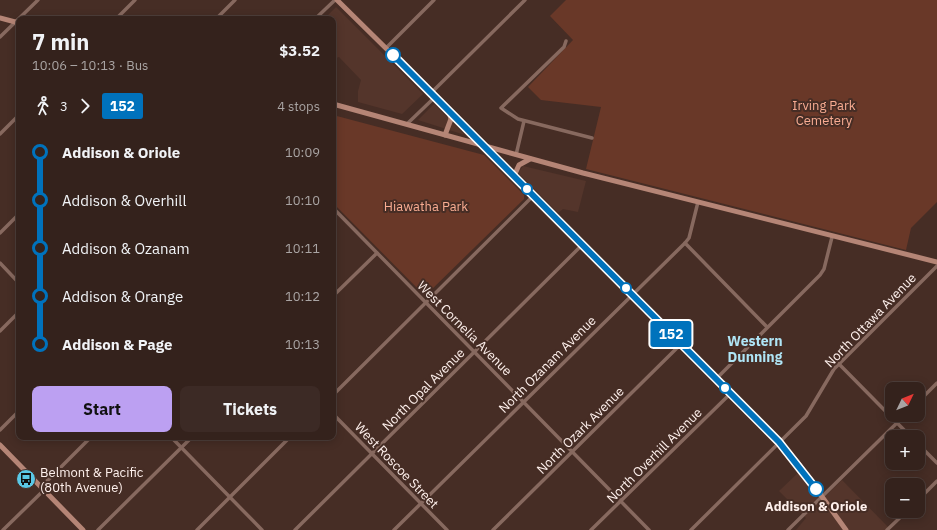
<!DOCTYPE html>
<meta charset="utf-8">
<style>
body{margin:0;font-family:"IBM Plex Sans",sans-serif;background:#3c2a25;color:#f1f3f6;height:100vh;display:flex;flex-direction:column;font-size:15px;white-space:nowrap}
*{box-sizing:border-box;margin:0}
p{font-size:13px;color:#a9a4a3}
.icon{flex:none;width:22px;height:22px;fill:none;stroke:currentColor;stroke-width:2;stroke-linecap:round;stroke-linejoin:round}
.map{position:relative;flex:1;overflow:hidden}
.details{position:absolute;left:16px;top:16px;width:320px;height:424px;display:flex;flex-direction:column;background:#34221c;border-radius:8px;box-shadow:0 2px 10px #0003,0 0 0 1px #4e3f3b}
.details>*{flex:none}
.badge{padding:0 8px;border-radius:3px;font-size:14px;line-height:26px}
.needle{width:26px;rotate:47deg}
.buttons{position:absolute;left:885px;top:382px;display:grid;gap:8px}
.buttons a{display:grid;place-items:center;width:40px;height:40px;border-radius:8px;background:#34221c;box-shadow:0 2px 10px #0003,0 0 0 1px #4e3f3b;font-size:20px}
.map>.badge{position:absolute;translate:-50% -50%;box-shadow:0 0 0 2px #fff}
.legs{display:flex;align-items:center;gap:6px;height:44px;padding:0 16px;font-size:13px}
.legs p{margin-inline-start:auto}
.summary{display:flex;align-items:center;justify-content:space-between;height:68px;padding:0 16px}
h1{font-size:22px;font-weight:700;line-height:30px}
.button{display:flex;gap:8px;margin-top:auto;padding:8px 16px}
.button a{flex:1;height:46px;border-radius:8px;background:#bca0f2;color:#111;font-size:16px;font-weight:700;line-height:46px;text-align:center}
.button a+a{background:#3c2a25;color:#f1f3f6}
ul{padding:0 16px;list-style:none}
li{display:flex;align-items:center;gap:14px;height:48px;font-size:15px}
li i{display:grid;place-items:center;width:6px;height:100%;margin:0 5px;background:currentColor}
li i::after{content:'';width:10px;height:10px;margin:-5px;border:3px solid;border-radius:50%;background:#34221c}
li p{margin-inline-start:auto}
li:first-child i{background:linear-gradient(#0000 50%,currentColor 0)}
li:last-child i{background:linear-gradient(currentColor 50%,#0000 0)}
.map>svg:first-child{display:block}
</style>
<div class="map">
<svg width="937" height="530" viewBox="0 0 937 530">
<rect width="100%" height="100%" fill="#462d25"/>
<!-- built -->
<g fill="#54352b">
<path d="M336 7 423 94 402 114 358 102V91L361 80 339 57 333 59V19H324Z"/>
<path d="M434 104 465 135 418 120Z"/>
<path d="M523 166 586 181 578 212 563 209 558 213 518 173Z"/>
<path d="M799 472 820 501 842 480 889 528 887 530H796L806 518 779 491Z"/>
</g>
<!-- green -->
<g fill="#693828">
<path d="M566 0H937V202L911 228 906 250 586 169 601 107 541 100 528 87 573 40 550 16Z"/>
<path d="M333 115 484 155 524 195V199L425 296 333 203Z"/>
</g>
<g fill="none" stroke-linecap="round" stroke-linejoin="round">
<!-- street -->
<g stroke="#87695f" stroke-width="3.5">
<path d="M116 19 135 0"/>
<path d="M216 19 235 0"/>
<path d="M315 19 335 0"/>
<path d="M0 37 38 0"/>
<path d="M566 41 564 47 501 108 518 119 592 138"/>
<path d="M386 48 434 0"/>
<path d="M431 93 525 0"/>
<path d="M408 123 435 97"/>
<path d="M0 134 19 115"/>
<path d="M516 155 524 121"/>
<path d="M333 208 649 530"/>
<path d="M0 233 19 214"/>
<path d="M685 243 767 327"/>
<path d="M0 263 19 283"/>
<path d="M333 296 377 253"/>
<path d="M0 331 19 312"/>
<path d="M839 364 911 437"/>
<path d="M716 379 820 275 824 269 832 237"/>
<path d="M333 395 533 196"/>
<path d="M918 402 937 383"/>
<path d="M333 414 447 530"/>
<path d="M0 430 19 411"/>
<path d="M171 437 262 530"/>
<path d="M918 444 937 463"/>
<path d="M41 487 91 437"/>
<path d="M918 500 937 481"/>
<path d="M3 530 44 490"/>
<path d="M98 530 192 437"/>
<path d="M197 530 290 437"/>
<path d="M295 530 582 245"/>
<path d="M394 530 685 243 689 238 698 202"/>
<path d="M493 530 681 344"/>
<path d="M591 530 730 394"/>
<path d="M691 530 806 416 834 369 937 266"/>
<path d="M788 530 905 415"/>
<path d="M887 530 907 511"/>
</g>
<!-- secondary -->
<g stroke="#b58576" stroke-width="5">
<path d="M337 0 487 148 779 442 797 462 846 530"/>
<path d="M0 18 19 23"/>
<path d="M333 104 583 173 937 262"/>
<path d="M445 135 451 119 449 112"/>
<path d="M514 176 519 165 530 159"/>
<path d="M0 445 83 530"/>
</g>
</g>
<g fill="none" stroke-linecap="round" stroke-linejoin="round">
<!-- line-1 casing -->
<g stroke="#fff" stroke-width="9">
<path id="line-1" d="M393 55 779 442 816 489"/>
</g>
<!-- line-1 -->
<use href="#line-1" stroke="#0072bc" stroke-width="6"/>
</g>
<!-- icons -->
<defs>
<g id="bus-disc" transform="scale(1)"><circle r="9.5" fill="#5ac8e6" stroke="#462d25"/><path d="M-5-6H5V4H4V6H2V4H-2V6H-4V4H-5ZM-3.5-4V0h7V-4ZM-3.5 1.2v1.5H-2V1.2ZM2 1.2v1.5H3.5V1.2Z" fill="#111"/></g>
</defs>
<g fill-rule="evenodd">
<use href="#bus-disc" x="26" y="479"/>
</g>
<!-- markers -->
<g fill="#fff" stroke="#0072bc" stroke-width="2">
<circle cx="393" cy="55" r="7"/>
<circle cx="527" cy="189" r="5"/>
<circle cx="626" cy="288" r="5"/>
<circle cx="725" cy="388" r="5"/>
<circle cx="816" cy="489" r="7"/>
</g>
<g text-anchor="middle" stroke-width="4" stroke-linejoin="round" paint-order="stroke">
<!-- park labels -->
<g font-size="13" fill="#f9ac92" stroke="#462d25">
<text x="824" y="110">Irving Park<tspan x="824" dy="15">Cemetery</tspan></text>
<text x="426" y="211">Hiawatha Park</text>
</g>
<!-- street labels -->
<g font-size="13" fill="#fef0ec" stroke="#462d25">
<text transform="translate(870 320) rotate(-46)" y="5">North Ottawa Avenue</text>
<text transform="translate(465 328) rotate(45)" y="5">West Cornelia Avenue</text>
<text transform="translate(547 364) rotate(-45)" y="5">North Ozanam Avenue</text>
<text transform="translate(423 389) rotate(-45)" y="5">North Opal Avenue</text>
<text transform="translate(580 430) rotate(-45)" y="5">North Ozark Avenue</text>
<text transform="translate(654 455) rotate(-45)" y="5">North Overhill Avenue</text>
<text transform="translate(397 465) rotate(46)" y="5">West Roscoe Street</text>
</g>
<!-- poi labels -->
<g font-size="13" fill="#fef0ec" stroke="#462d25" text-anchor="start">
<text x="40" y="477">Belmont &amp; Pacific<tspan x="40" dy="15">(80th Avenue)</tspan></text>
</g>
<!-- stop labels -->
<g font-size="13" font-weight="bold" fill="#fef0ec" stroke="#462d25">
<text x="816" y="511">Addison &amp; Oriole</text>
</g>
<!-- neighbourhood labels -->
<g font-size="14" font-weight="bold" fill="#afe5f6" stroke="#462d25">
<text x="755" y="346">Western<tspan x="755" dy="16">Dunning</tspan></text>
</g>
</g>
</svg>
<div class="buttons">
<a><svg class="needle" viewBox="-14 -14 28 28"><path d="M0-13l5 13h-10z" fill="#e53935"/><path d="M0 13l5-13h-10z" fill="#a9a4a3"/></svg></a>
<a>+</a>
<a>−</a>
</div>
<b class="badge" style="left:671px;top:334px;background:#0072bc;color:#fff">152</b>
<section class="details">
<div class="summary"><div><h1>7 min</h1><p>10:06 – 10:13 · Bus</p></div><b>$3.52</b></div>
<div class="legs"><svg class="icon" aria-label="walk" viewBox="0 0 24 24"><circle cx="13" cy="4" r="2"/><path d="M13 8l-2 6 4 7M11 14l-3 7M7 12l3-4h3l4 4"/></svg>3<svg class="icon" aria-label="forward" viewBox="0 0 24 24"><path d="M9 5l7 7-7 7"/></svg><b class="badge" style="background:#0072bc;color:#fff">152</b><p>4 stops</p></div>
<ul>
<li><i style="color:#0072bc"></i><b>Addison &amp; Oriole</b><p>10:09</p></li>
<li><i style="color:#0072bc"></i><span>Addison &amp; Overhill</span><p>10:10</p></li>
<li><i style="color:#0072bc"></i><span>Addison &amp; Ozanam</span><p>10:11</p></li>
<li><i style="color:#0072bc"></i><span>Addison &amp; Orange</span><p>10:12</p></li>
<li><i style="color:#0072bc"></i><b>Addison &amp; Page</b><p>10:13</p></li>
</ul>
<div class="button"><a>Start</a><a>Tickets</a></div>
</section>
</div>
